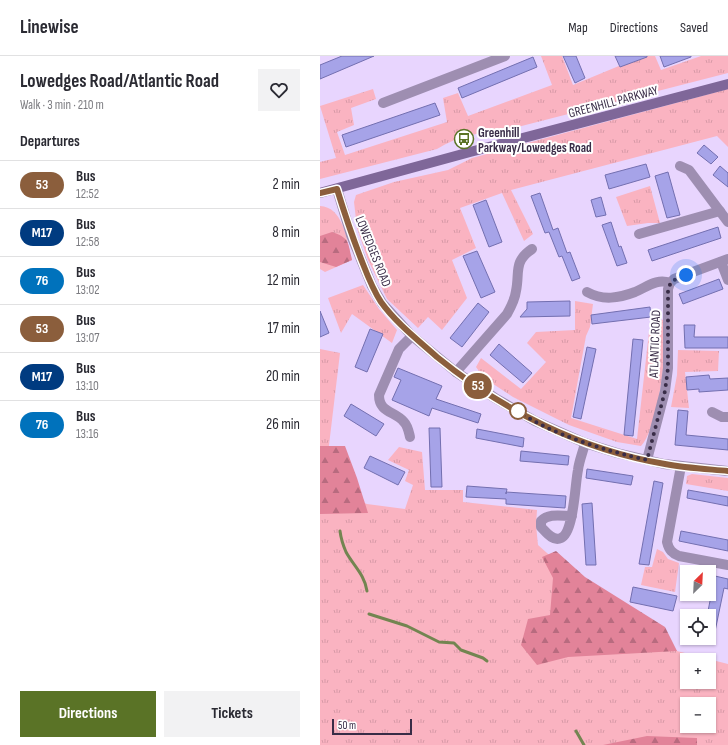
<!DOCTYPE html>
<meta charset="utf-8">
<style>
body{margin:0;font-family:"Sofia Sans Condensed",sans-serif;background:#f2f2f3;color:#2b2b33;height:100vh;display:flex;flex-direction:column;font-size:15px;white-space:nowrap}
*{box-sizing:border-box;margin:0}
p{font-size:13px;color:#7c7c81}
.icon{flex:none;width:22px;height:22px;fill:none;stroke:currentColor;stroke-width:2;stroke-linecap:round;stroke-linejoin:round}
.map{position:relative;flex:1;overflow:hidden}
.side{display:flex;flex-direction:column;background:#fff;width:320px}
.side>*{flex:none}
.badge{padding:0 8px;border-radius:13px;font-size:14px;line-height:26px}
.needle{width:26px;rotate:24deg}
.tools{position:absolute;left:360px;top:509px;display:grid;gap:8px}
.tools a{display:grid;place-items:center;width:36px;height:36px;border-radius:0px;background:#fff;box-shadow:0 1px 3px #0004;font-size:20px}
.scale{position:absolute;left:12px;bottom:10px;width:80px;box-sizing:border-box;padding-left:4px;border:2px solid #392c47;border-top:0;font-size:11px;line-height:14px;white-space:nowrap;color:#392c47;-webkit-text-stroke:3px #fff;paint-order:stroke}
.you{position:absolute;width:20px;height:20px;margin:-10px;border:3px solid #fff;border-radius:50%;background:#1a73e8;box-shadow:0 0 0 6px #1a73e833}
.map>.badge{position:absolute;translate:-50% -50%;box-shadow:0 0 0 2px #fff}
h2{padding:0 20px;font-size:15px;line-height:36px}
.round{display:grid;place-items:center;flex:none;width:42px;height:42px;border-radius:0px;background:#f2f2f3}
.headline{display:flex;align-items:center;justify-content:space-between;height:68px;padding:0 20px}
h1{font-size:19px;font-weight:700;line-height:30px}
.cta{display:flex;gap:8px;margin-top:auto;padding:8px 20px}
.cta a{flex:1;height:46px;border-radius:0px;background:#5a7326;color:#fff;font-size:16px;font-weight:700;line-height:46px;text-align:center}
.cta a+a{background:#f2f2f3;color:#2b2b33}
ul{padding:0;list-style:none}
li{display:flex;align-items:center;gap:12px;height:48px;padding:0 20px;border-top:1px solid #e1e1e2}
li div{flex:1}
li b{display:block;font-size:15px}
li em{font-style:normal}
li .badge{min-width:44px;font-weight:700;text-align:center}
header{display:flex;align-items:center;gap:24px;box-sizing:border-box;height:56px;padding:0 20px;background:#fff;border-bottom:1px solid #e1e1e2}
header strong{font-size:19px}
nav{display:flex;gap:22px;margin-inline-start:auto;font-size:14px}
main{display:flex;flex:1;min-height:0}
.map>svg:first-child{display:block}
</style>
<header>
<strong>Linewise</strong>
<nav><a>Map</a><a>Directions</a><a>Saved</a></nav>
</header>
<main>
<section class="side">
<div class="headline"><div><h1>Lowedges Road/Atlantic Road</h1><p>Walk · 3 min · 210 m</p></div><a class="round"><svg class="icon" aria-label="heart" viewBox="0 0 24 24"><path d="M12 20l-8-8c-3-5 5-10 8-4 3-6 11-1 8 4z"/></svg></a></div>
<h2>Departures</h2>
<ul>
<li><span class="badge" style="background:#8b5e3c;color:#fff">53</span><div><b>Bus</b><p>12:52</p></div><em>2 min</em></li>
<li><span class="badge" style="background:#003b80;color:#fff">M17</span><div><b>Bus</b><p>12:58</p></div><em>8 min</em></li>
<li><span class="badge" style="background:#0072bc;color:#fff">76</span><div><b>Bus</b><p>13:02</p></div><em>12 min</em></li>
<li><span class="badge" style="background:#8b5e3c;color:#fff">53</span><div><b>Bus</b><p>13:07</p></div><em>17 min</em></li>
<li><span class="badge" style="background:#003b80;color:#fff">M17</span><div><b>Bus</b><p>13:10</p></div><em>20 min</em></li>
<li><span class="badge" style="background:#0072bc;color:#fff">76</span><div><b>Bus</b><p>13:16</p></div><em>26 min</em></li>
</ul>
<div class="cta"><a>Directions</a><a>Tickets</a></div>
</section>
<div class="map">
<svg width="408" height="689" viewBox="0 0 408 689">
<defs>
<pattern id="grass-tufts" width="24" height="20" patternUnits="userSpaceOnUse"><rect width="24" height="20" fill="#fab3c1"/><path d="M3 7l-1-3M5 7V3M7 7l1-3M15 17l-1-3M17 17v-4M19 17l1-3" fill="none" stroke="#d79aa7"/></pattern>
<pattern id="forest-firs" width="22" height="20" patternUnits="userSpaceOnUse"><rect width="22" height="20" fill="#e28399"/><path d="M5 1l3.5 6h-7zM16 11l3.5 6h-7z" fill="#b86b7f"/></pattern>
</defs>
<rect width="100%" height="100%" fill="#e8d5fe"/>
<!-- grass -->
<g fill="url(#grass-tufts)" fill-rule="evenodd">
<path d="M221 0H242L253 29 323 0H335L341 14 381 0H408V17L178 76C154 77 139 80 117 93L0 123V106L16 102 0 50 53 33 56 43 31 52 34 69 17 76 25 99 127 66 123 42 138 37 148 60 232 29Z"/>
<path d="M408 33V91L397 80 191 134 213 178 204 185 182 137 140 152 156 192 132 204 147 242 122 274 108 261 98 272 67 243 48 204 37 172 34 146 36 139 74 126 128 114 152 102Z"/>
<path d="M330 130 340 167H328L307 170 296 141Z"/>
<path d="M0 150C24 151 27 186 32 204L5 216 0 213Z"/>
<path d="M43 229 59 253 77 274 72 287 32 258 21 277 8 242Z"/>
<path d="M255 245 273 248 270 271 266 280 251 362 317 383 329 276 336 268 345 262C349 287 338 373 321 390L297 386 249 369 193 341 164 322 156 311 161 302 201 333 226 306 207 287 216 276 255 274Z"/>
<path d="M0 293 20 297 4 431 47 448 85 453 93 429 85 425 89 414 68 404 79 391 102 396 105 434H143V446L217 454 216 469 218 489 254 521 357 595 408 608V689H0ZM367 604H389V626H367ZM367 648H389V670H367Z"/>
<path d="M358 294 399 295 398 315 365 316 369 352 351 351 357 319Z"/>
<path d="M372 418 408 422V435L366 428 367 420Z"/>
<path d="M337 493 343 496 348 503 359 507 355 536 321 529 325 511H332Z"/>
</g>
<!-- forest -->
<g fill="url(#forest-firs)">
<path d="M12 176C30 182 28 187 32 204L16 211 0 206V180Z"/>
<path d="M0 390H25L37 422 48 457 0 458Z"/>
<path d="M236 495 265 521 345 571 357 595 248 601 217 609 201 589 208 563 230 559 233 522 222 501Z"/>
<path d="M327 680 377 682V689H283Z"/>
</g>
<g fill="none" stroke-linecap="round" stroke-linejoin="round">
<!-- stream -->
<g stroke="#738551" stroke-width="3">
<path d="M20 475C21 483 23 489 26 496 33 509 45 519 47 535"/>
<path d="M49 558 87 570 119 586 134 587 141 594 163 602 167 605"/>
<path d="M256 675 264 689"/>
</g>
</g>
<!-- building -->
<g fill="#a6a3e8" stroke="#736fb0">
<path d="M22 0H54L0 23V9Z"/>
<path d="M243 0H256L265 22 255 27Z"/>
<path d="M295 0H327V1L300 11Z"/>
<path d="M340 0H371V1L344 11Z"/>
<path d="M213 1 217 11 142 42 138 32Z"/>
<path d="M115 47 120 59 26 91 22 79Z"/>
<path d="M384 89 398 101 391 108 377 97Z"/>
<path d="M326 108 330 121 289 133 285 119Z"/>
<path d="M400 110 408 117V131L393 119Z"/>
<path d="M348 116 360 159 347 162 335 120Z"/>
<path d="M220 137 233 174 238 172 247 197 250 196 260 222 252 225 242 200 239 201 229 176 225 177 211 140Z"/>
<path d="M281 141 286 159 276 161 271 144Z"/>
<path d="M166 144 182 186 169 191 153 149Z"/>
<path d="M291 166 299 191 301 190 307 207 297 210 282 169Z"/>
<path d="M398 171 401 182 332 205 328 194Z"/>
<path d="M157 195 175 236 161 242 143 200Z"/>
<path d="M399 223 403 233 363 248 359 238Z"/>
<path d="M250 245V260L200 261 207 253V246Z"/>
<path d="M158 247 169 256 142 291 130 282Z"/>
<path d="M330 251 331 261 272 268 271 259Z"/>
<path d="M0 255 9 277 0 281Z"/>
<path d="M364 269H375L374 281H408V292H365Z"/>
<path d="M50 273 63 278 47 316 35 311Z"/>
<path d="M313 283 323 284 313 380 304 379Z"/>
<path d="M179 288 212 317 203 327 170 299Z"/>
<path d="M267 291 276 293 261 363 253 361Z"/>
<path d="M78 312 122 330 116 343 161 358 158 367 112 352 109 360 72 344 81 324 74 321Z"/>
<path d="M389 319 390 323 408 322V334L379 336V333L367 334 366 321Z"/>
<path d="M31 348 64 368 56 380 24 360Z"/>
<path d="M358 354 368 355 366 379 408 383V394L355 389Z"/>
<path d="M109 372H120L122 431H111Z"/>
<path d="M157 373 204 382 203 391 156 382Z"/>
<path d="M201 395 249 400 248 409 200 405Z"/>
<path d="M50 400 85 416 78 429 44 412Z"/>
<path d="M267 413 313 420 311 429 266 422Z"/>
<path d="M334 425 343 427 329 509 319 508Z"/>
<path d="M147 430 187 433 186 438V436L246 440 245 452 186 448V443L146 441Z"/>
<path d="M368 434 408 441V450L367 442Z"/>
<path d="M272 447 276 509H266L262 448Z"/>
<path d="M361 475 408 484V495L359 485Z"/>
<path d="M395 520 408 523V533L404 532 393 585H389V560H387Z"/>
<path d="M313 531 357 540 353 555 310 546Z"/>
</g>
<g fill="none" stroke-linecap="round" stroke-linejoin="round">
<!-- minor -->
<g stroke="#9e8eb1" stroke-width="10">
<path d="M63 47 185 0"/>
<path d="M360 110 369 114 408 166"/>
<path d="M319 178 400 155"/>
<path d="M401 206 408 224"/>
<path d="M267 236C283 245 299 242 315 236 327 231 337 222 350 227"/>
<path d="M136 316 187 258C191 251 195 243 196 235 200 216 193 206 212 193"/>
<path d="M392 356 402 361H408"/>
<path d="M90 381C89 377 88 370 84 366 75 355 59 357 59 339L79 293 92 280"/>
<path d="M327 404 345 335 348 312V233L350 227 354 223 408 203"/>
<path d="M361 410 347 486C349 494 352 497 359 500L408 509"/>
<path d="M252 460C241 460 229 457 221 465V471C226 476 233 486 241 482 254 477 255 427 258 414 259 405 263 396 265 387"/>
</g>
<!-- tertiary -->
<path stroke="#9e8eb1" stroke-width="10" d="M17 133 31 179 52 230 62 247 92 280 136 316 175 342 215 365 265 387 297 397 344 408 408 415"/>
<!-- secondary -->
<path stroke="#7f6799" stroke-width="10" d="M0 137 150 96 408 28"/>
</g>
<g fill="none" stroke-linecap="round" stroke-linejoin="round">
<!-- line casing -->
<g stroke="#fff" stroke-width="9">
<path id="line" d="M0 137 17 133C25 159 33 183 43 208 48 221 53 234 61 246 76 267 98 284 117 301 182 354 261 394 345 408 366 412 387 413 408 415"/>
</g>
<!-- line -->
<use href="#line" stroke="#8b5e3c" stroke-width="6"/>
<!-- walk -->
<path stroke="#392c47" stroke-width="4" stroke-dasharray="0 7.2" d="M198 355C232 379 287 395 327 404L345 335 348 312V233C351 224 357 222 366 219"/>
</g>
<!-- icons -->
<defs>
<g id="bus-ring" transform="scale(1)"><circle r="9.5" fill="#fff" stroke="#5a7326" stroke-width="1.5"/><path d="M-5-6H5V4H4V6H2V4H-2V6H-4V4H-5ZM-3.5-4V0h7V-4ZM-3.5 1.2v1.5H-2V1.2ZM2 1.2v1.5H3.5V1.2Z" fill="#5a7326"/></g>
</defs>
<g fill-rule="evenodd">
<use href="#bus-ring" x="144" y="83"/>
</g>
<!-- markers -->
<circle fill="#fff" stroke="#8b5e3c" stroke-width="2" cx="198" cy="355" r="8"/>
<g text-anchor="middle" stroke-width="4" stroke-linejoin="round" paint-order="stroke">
<!-- street labels -->
<g font-size="13" fill="#392c47" stroke="#fff">
<text transform="translate(293 45) rotate(-15)" y="5">GREENHILL PARKWAY</text>
<text transform="translate(54 195) rotate(68)" y="5">LOWEDGES ROAD</text>
<text transform="translate(334 288) rotate(-88)" y="5">ATLANTIC ROAD</text>
</g>
<!-- poi labels -->
<g font-size="13" font-weight="bold" fill="#392c47" stroke="#fff" text-anchor="start">
<text x="158" y="81">Greenhill<tspan x="158" dy="15">Parkway/Lowedges Road</tspan></text>
</g>
</g>
</svg>
<div class="tools">
<a><svg class="needle" viewBox="-14 -14 28 28"><path d="M0-13l5 13h-10z" fill="#e53935"/><path d="M0 13l5-13h-10z" fill="#7c7c81"/></svg></a>
<a><svg class="icon" aria-label="locate" viewBox="0 0 24 24"><circle cx="12" cy="12" r="6"/><path d="M12 2v4M12 18v4M2 12h4M18 12h4"/></svg></a>
<a>+</a>
<a>−</a>
</div>
<div class="scale">50 m</div>
<div class="you" style="left:366px;top:219px"></div>
<b class="badge" style="left:158px;top:330px;background:#8b5e3c;color:#fff">53</b>
</div>
</main>
